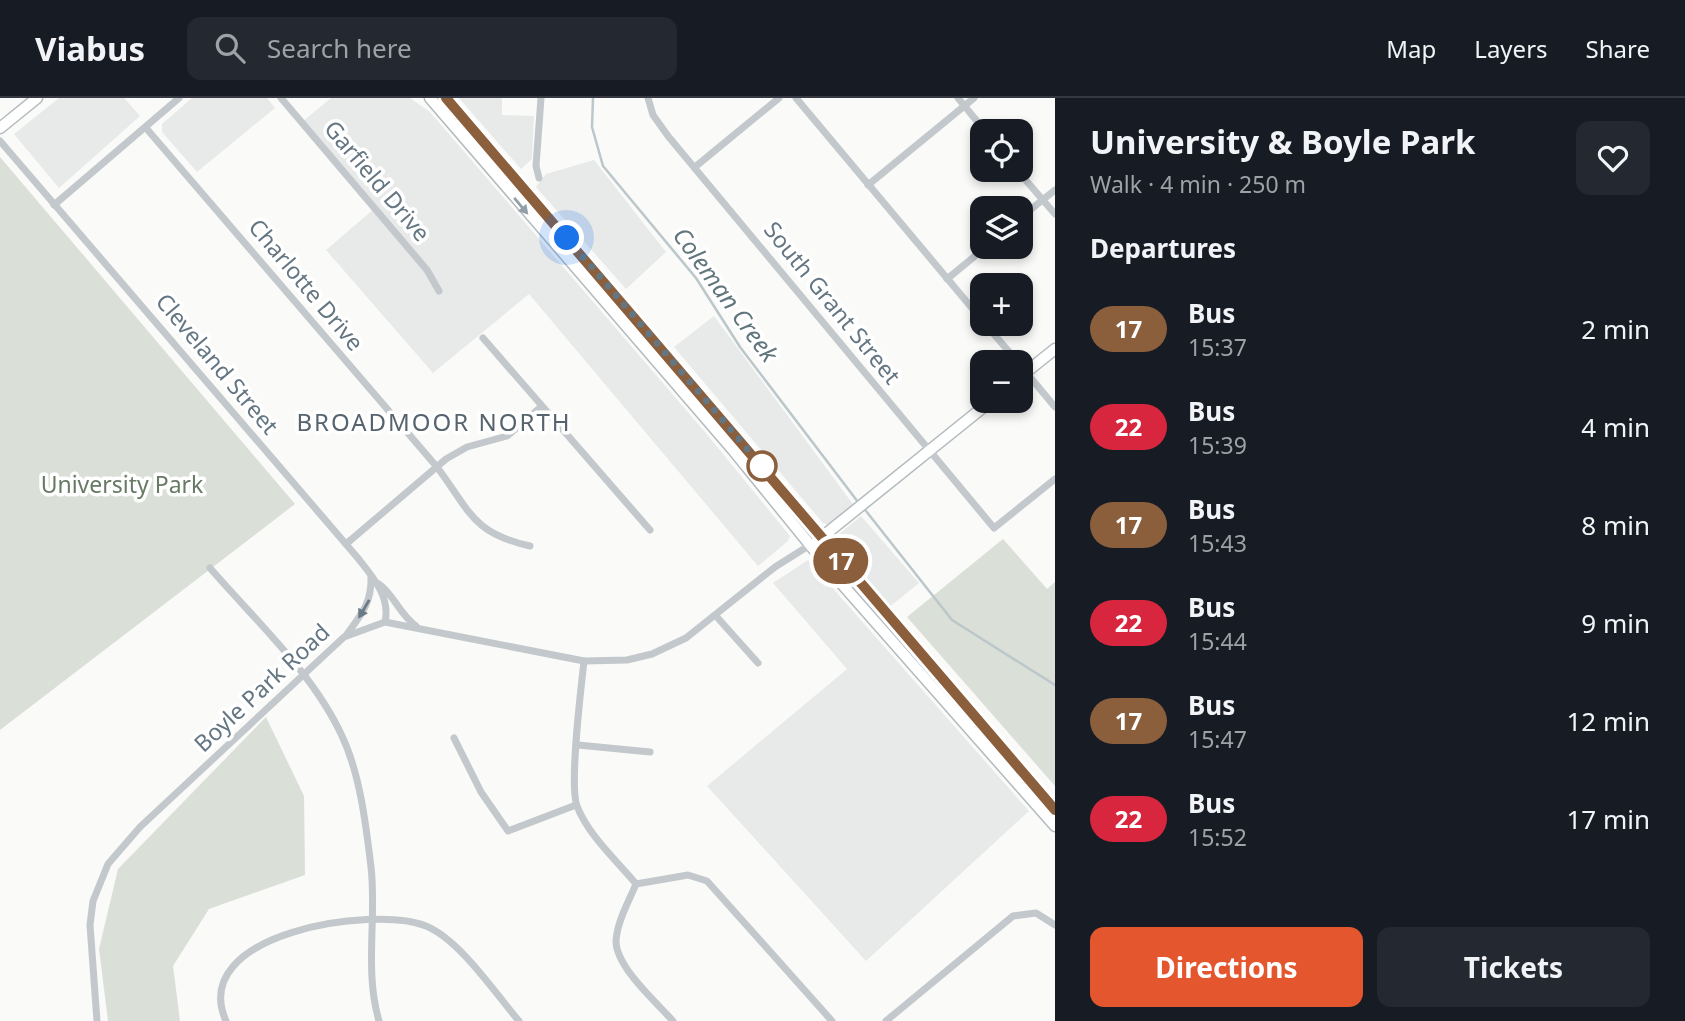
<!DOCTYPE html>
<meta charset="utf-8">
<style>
body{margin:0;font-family:"Noto Sans",sans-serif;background:#242831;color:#f1f3f6;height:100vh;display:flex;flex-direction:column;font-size:26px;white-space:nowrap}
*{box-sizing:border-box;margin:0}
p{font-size:23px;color:#9ea1a6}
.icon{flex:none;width:38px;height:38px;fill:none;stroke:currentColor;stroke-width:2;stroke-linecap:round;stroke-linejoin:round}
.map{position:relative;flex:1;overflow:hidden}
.side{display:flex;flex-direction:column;background:#171b24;width:630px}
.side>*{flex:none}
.badge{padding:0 14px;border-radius:23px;font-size:24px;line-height:46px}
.fabs{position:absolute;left:970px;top:21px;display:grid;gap:14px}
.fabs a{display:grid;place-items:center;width:63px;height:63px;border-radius:14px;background:#171b24;box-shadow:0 4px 10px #0003;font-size:35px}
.you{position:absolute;width:35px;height:35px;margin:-18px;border:5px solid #fff;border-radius:50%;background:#1a73e8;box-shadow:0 0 0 10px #1a73e833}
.map>.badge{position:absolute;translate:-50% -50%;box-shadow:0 0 0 4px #fff}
h2{padding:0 35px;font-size:26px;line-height:63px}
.round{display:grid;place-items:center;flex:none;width:74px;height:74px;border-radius:14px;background:#242831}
.headline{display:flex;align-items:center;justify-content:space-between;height:119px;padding:0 35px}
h1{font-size:33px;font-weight:700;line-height:52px}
.button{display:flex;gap:14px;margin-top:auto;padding:14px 35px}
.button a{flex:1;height:80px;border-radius:14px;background:#e4572e;color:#fff;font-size:28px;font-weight:700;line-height:80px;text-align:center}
.button a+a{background:#242831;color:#f1f3f6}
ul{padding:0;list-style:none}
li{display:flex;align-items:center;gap:21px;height:98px;padding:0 35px}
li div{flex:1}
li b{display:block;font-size:26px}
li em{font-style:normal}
li .badge{min-width:77px;font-weight:700;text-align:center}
header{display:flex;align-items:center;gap:42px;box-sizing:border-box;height:98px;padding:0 35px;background:#171b24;border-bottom:2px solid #363941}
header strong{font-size:33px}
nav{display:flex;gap:38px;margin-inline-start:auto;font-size:24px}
.search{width:490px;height:63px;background:#242831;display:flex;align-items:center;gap:18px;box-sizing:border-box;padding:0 24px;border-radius:14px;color:#9ea1a6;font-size:26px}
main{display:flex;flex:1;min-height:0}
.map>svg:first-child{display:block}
</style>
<header>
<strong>Viabus</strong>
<div class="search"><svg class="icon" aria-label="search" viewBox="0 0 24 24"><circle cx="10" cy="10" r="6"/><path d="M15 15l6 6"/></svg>Search here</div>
<nav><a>Map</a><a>Layers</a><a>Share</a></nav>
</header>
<main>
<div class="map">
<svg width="1055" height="923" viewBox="0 0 1055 923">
<rect width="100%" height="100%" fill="#fafaf8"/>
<!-- built -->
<g fill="#e8e9e9">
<path d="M59 0H124L140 18 59 90 14 36Z"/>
<path d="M192 0H267L275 10 197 74 162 34V26Z"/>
<path d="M331 0H410L430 14 705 334 790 438 788 443 758 468 529 196 433 275 326 152 375 110 302 24Z"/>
<path d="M459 0H502V17L534 18 532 61 521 71Z"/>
<path d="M594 62 666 154 626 191 536 89 546 76Z"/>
<path d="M714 218 855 409 833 428 823 425 674 249Z"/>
<path d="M861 418 919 485 888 510 833 441Z"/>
<path d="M808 462 1029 713 866 863 707 688 847 571 773 485Z"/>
</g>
<!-- green -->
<g fill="#dadfd7">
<path d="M0 59 295 406 0 632Z"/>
<path d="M1003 441 1047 491 1055 484V688L907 519Z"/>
<path d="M266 619 304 698 305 777 209 811 173 868 180 923H108L99 851 118 771Z"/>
</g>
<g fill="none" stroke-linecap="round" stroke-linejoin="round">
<!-- stream -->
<g stroke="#bbc7cb" stroke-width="2.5">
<path d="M593 0 592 29 603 68 696 180 740 249 858 404"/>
<path d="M866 413 952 522 1055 587"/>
</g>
<!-- secondary casing -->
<g stroke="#b3babf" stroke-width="13">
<g id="secondary">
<path d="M430 0 733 352 841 485 1055 728"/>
<path d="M446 0 1055 712"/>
<path d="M0 30 37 0"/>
<path d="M1020 279 1055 251"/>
<path d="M817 443 991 303"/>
</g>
</g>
<!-- street -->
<g stroke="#c3c8cc" stroke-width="7">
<path d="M281 0 427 172 439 193"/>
<path d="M648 0 653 17 668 38 994 430 1055 381"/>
<path d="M796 0 982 222"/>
<path d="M958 0 985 33"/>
<path d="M146 30 437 369C470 413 472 435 530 448"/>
<path d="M0 43 357 459C371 477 391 498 385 524"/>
<path d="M695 69 779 0"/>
<path d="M1017 72 1055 116"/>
<path d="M539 80 536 68 541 0"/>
<path d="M868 87 974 0"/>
<path d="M54 107 179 0"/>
<path d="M1020 120 1055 92"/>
<path d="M947 181 986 149"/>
<path d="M985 226 1018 264"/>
<path d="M483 240 650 432"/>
<path d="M1020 267 1055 309"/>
<path d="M346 446 446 361 467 349 507 338 541 309"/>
<path d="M210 470C255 522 313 575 342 638 360 676 366 727 371 769 377 820 364 872 379 923"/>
<path d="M379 486C395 498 399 516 416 528"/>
<path d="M716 518 758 565"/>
<path d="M347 536C362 516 372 504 371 478"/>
<path d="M584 563C581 591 569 687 577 708 588 737 617 763 636 786"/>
<path d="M454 640 481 694 508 733 576 707"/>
<path d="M578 647 650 654"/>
<path d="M636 786 688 777 707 783 832 923"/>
<path d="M636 786C629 803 617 824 616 843 616 869 656 904 673 923"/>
<path d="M97 923 90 827 93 803 108 766 140 729 344 539 385 524 584 563 627 562 652 556 686 540 775 469 810 447"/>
<path d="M226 923C187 835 373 807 426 828 460 842 495 895 519 923"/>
<path d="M886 923 1013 818 1036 815 1055 827"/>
</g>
<!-- secondary -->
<use href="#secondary" stroke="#fff" stroke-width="10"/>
</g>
<!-- one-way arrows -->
<defs><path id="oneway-solid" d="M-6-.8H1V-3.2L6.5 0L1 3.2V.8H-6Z" transform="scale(1.75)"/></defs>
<use fill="#939fa8" href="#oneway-solid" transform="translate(521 108) rotate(50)"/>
<use fill="#6a7a87" href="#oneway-solid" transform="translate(364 511) rotate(120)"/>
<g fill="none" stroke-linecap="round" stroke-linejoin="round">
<!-- line casing -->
<g stroke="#fff" stroke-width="16">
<path id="line" d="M446 0 1055 712"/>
</g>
<!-- line -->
<use href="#line" stroke="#8b5e3c" stroke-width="10"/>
<!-- walk -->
<path stroke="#657683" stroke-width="7" stroke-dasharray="0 12.6" d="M567 140 762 368"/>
</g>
<!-- markers -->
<circle fill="#fff" stroke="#8b5e3c" stroke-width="3.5" cx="762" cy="368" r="14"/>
<g text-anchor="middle" stroke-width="7" stroke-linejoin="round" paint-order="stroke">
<!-- street labels -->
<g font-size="23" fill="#657683" stroke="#fff">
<text transform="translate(377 83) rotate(50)" y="8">Garfield Drive</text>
<text transform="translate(306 187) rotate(50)" y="8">Charlotte Drive</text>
<text transform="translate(832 205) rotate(51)" y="8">South Grant Street</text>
<text transform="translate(217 266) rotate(50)" y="8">Cleveland Street</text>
<text transform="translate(262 590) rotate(-43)" y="8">Boyle Park Road</text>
</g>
<!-- park labels -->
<g font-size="23" fill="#687a64" stroke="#fff">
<text x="122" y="395">University Park</text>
</g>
<!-- water labels -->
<g font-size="24" font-style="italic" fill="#60757c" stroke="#fff">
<text transform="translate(725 197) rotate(54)" y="8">Coleman Creek</text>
</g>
<!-- neighbourhood labels -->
<g font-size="24" letter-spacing="2" fill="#57646e" stroke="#fff">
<text x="434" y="333">BROADMOOR NORTH</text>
</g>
</g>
</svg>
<div class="fabs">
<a><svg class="icon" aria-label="locate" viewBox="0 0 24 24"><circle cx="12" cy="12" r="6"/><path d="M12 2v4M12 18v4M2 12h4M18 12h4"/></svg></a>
<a><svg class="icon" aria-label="layers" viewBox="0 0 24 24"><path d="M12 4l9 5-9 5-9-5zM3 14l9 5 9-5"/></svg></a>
<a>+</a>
<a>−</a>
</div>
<div class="you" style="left:567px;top:140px"></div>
<b class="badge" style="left:841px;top:463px;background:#8b5e3c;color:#fff">17</b>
</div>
<section class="side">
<div class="headline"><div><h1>University &amp; Boyle Park</h1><p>Walk · 4 min · 250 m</p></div><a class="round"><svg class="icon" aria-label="heart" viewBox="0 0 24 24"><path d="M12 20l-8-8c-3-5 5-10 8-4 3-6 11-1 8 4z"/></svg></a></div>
<h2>Departures</h2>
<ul>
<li><span class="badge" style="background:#8b5e3c;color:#fff">17</span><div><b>Bus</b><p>15:37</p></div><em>2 min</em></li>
<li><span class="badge" style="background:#d7263d;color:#fff">22</span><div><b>Bus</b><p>15:39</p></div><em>4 min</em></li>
<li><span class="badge" style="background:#8b5e3c;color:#fff">17</span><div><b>Bus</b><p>15:43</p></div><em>8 min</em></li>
<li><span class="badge" style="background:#d7263d;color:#fff">22</span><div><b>Bus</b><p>15:44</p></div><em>9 min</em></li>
<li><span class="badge" style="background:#8b5e3c;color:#fff">17</span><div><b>Bus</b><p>15:47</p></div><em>12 min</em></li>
<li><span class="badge" style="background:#d7263d;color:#fff">22</span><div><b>Bus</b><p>15:52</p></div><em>17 min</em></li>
</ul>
<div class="button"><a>Directions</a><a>Tickets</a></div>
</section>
</main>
